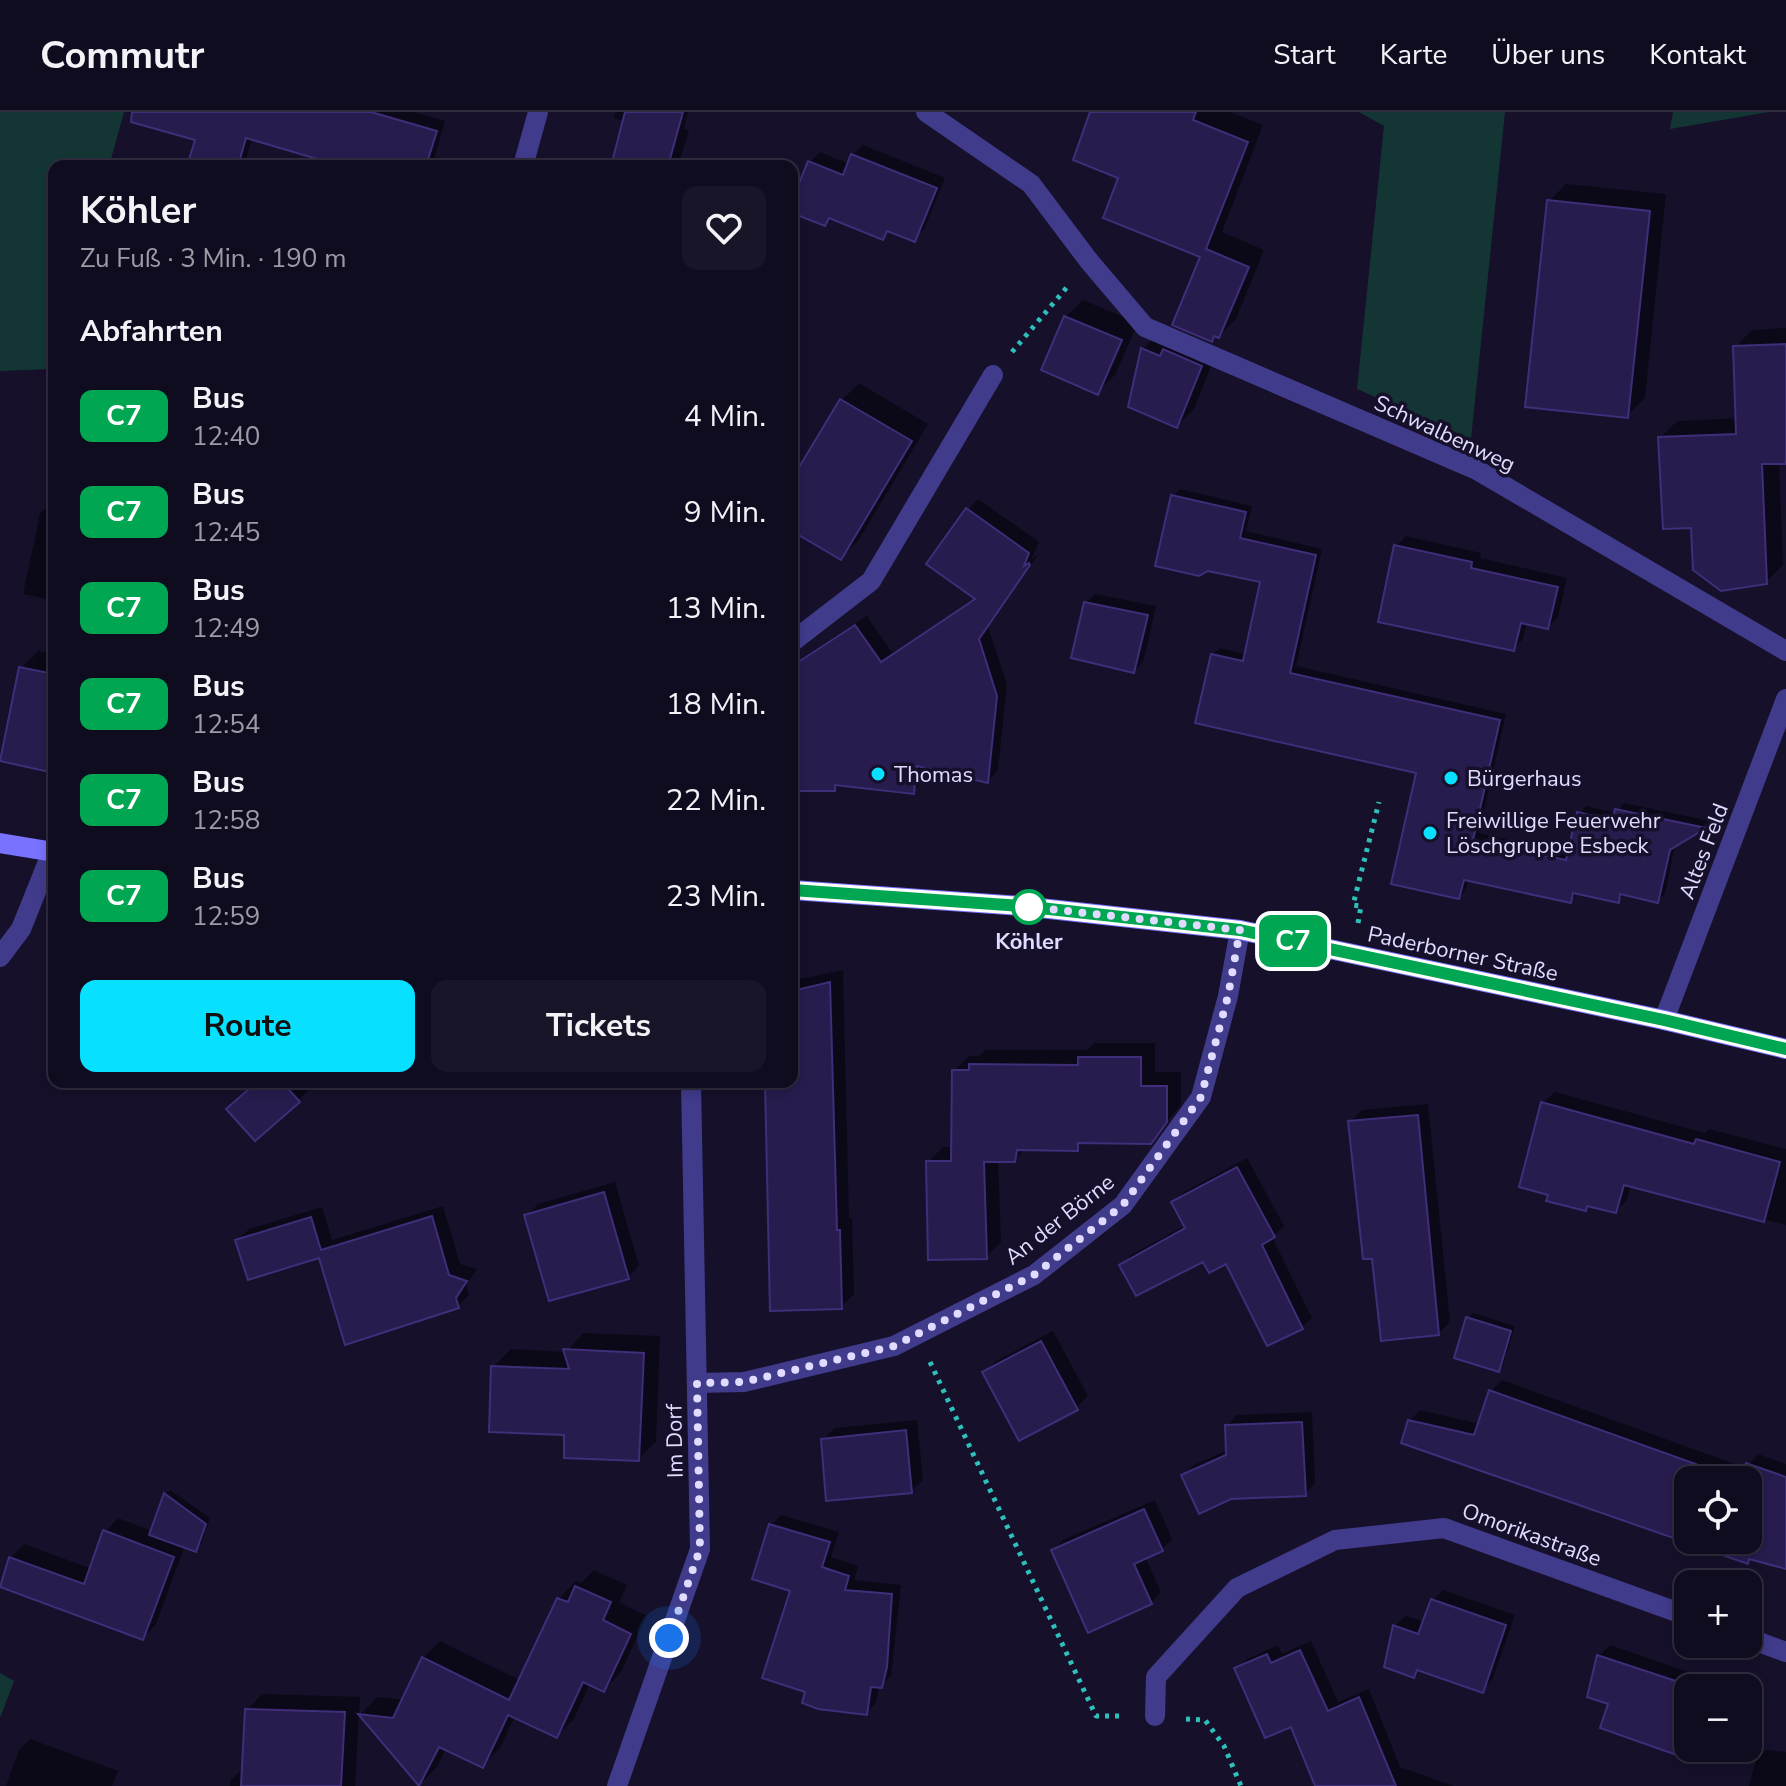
<!DOCTYPE html>
<html lang="de">
<meta charset="utf-8">
<style>
body{margin:0;font-family:"Nunito Sans",sans-serif;background:#191529;color:#f1f3f6;height:100vh;display:flex;flex-direction:column;font-size:30px;white-space:nowrap}
*{box-sizing:border-box;margin:0}
p{font-size:26px;color:#9c9ba5}
.icon{flex:none;width:44px;height:44px;fill:none;stroke:currentColor;stroke-width:2;stroke-linecap:round;stroke-linejoin:round}
.map{position:relative;flex:1;overflow:hidden}
.sheet{position:absolute;left:48px;top:48px;width:750px;height:928px;display:flex;flex-direction:column;background:#100c20;border-radius:16px;box-shadow:0 4px 12px #0003,0 0 0 2px #302c3e}
.sheet>*{flex:none}
.badge{padding:0 16px;border-radius:12px;font-size:28px;line-height:52px}
.buttons{position:absolute;left:1674px;top:1354px;display:grid;gap:16px}
.buttons a{display:grid;place-items:center;width:88px;height:88px;border-radius:16px;background:#100c20;box-shadow:0 4px 12px #0003,0 0 0 2px #302c3e;font-size:40px}
.you{position:absolute;width:40px;height:40px;margin:-20px;border:6px solid #fff;border-radius:50%;background:#1a73e8;box-shadow:0 0 0 12px #1a73e833}
.map>.badge{position:absolute;translate:-50% -50%;box-shadow:0 0 0 4px #fff}
h2{padding:0 32px;font-size:30px;line-height:72px}
.round{display:grid;place-items:center;flex:none;width:84px;height:84px;border-radius:16px;background:#191529}
.overview{display:flex;align-items:center;justify-content:space-between;height:136px;padding:0 32px}
h1{font-size:38px;font-weight:700;line-height:60px}
.button{display:flex;gap:16px;margin-top:auto;padding:16px 32px}
.button a{flex:1;height:92px;border-radius:16px;background:#07e0ff;color:#111;font-size:32px;font-weight:700;line-height:92px;text-align:center}
.button a+a{background:#191529;color:#f1f3f6}
ul{padding:0;list-style:none}
li{display:flex;align-items:center;gap:24px;height:96px;padding:0 32px}
li div{flex:1}
li b{display:block;font-size:30px}
li em{font-style:normal}
li .badge{min-width:88px;font-weight:700;text-align:center}
header{display:flex;align-items:center;gap:48px;box-sizing:border-box;height:112px;padding:0 40px;background:#100c20;border-bottom:2px solid #302c3e}
header strong{font-size:38px}
nav{display:flex;gap:44px;margin-inline-start:auto;font-size:28px}
.map>svg:first-child{display:block}
</style>
<header>
<strong>Commutr</strong>
<nav><a>Start</a><a>Karte</a><a>Über uns</a><a>Kontakt</a></nav>
</header>
<div class="map">
<svg width="1786" height="1674" viewBox="0 0 1786 1674">
<rect width="100%" height="100%" fill="#16102b"/>
<!-- green -->
<g fill="#133635">
<path d="M0 0H124L109 54H54V247L51 257 0 259Z"/>
<path d="M1359 0H1505L1471 327 1357 277 1384 14Z"/>
<path d="M1673 0H1769L1670 17Z"/>
<path d="M0 1561 14 1569 0 1606Z"/>
</g>
<!-- shadow -->
<g fill="#0007" fill-rule="evenodd">
<path d="M188 0H414L445 9 432 54H349L252 26 244 54H202Z"/>
<path d="M615 0H688L684 17 689 18 678 54H631L625 10 614 6Z"/>
<path d="M1092 0H1230L1263 13 1222 120 1264 138 1236 207 1219 224 1216 223 1211 227 1203 144 1121 65Z"/>
<path d="M863 33 945 66 924 117 914 127 891 118 883 126 832 105 825 112 792 98 810 50 820 40 849 52 853 43Z"/>
<path d="M1566 72 1666 82 1645 286 1628 303 1549 89Z"/>
<path d="M1083 188 1138 211 1115 263 1098 280 1065 205Z"/>
<path d="M1786 216V349L1779 350 1783 453 1766 470 1693 414 1660 326 1677 309 1738 306 1735 235 1752 218Z"/>
<path d="M1160 220 1218 236 1194 297 1177 314 1143 237Z"/>
<path d="M859 271 928 312 858 429 840 446 792 417V371L842 288Z"/>
<path d="M1180 377 1252 394 1246 419 1322 437 1296 554 1506 602 1479 721 1570 741 1579 702 1586 694 1616 701 1624 691 1710 709 1675 733 1665 782 1658 789 1625 781 1618 789 1578 780 1570 789 1468 767 1466 778 1459 785 1418 659 1213 543 1220 536 1246 542 1262 468 1173 384Z"/>
<path d="M978 387 1039 430 1031 448 1038 443 988 515 1007 572 998 658 988 669 926 654 924 669 913 680 840 672 834 677H792V552L867 504 892 541 976 485 968 398Z"/>
<path d="M50 391 54 392V488L23 482 40 402Z"/>
<path d="M1406 424 1481 441 1480 446 1567 466 1558 505 1548 515 1527 510 1523 527 1513 537 1396 434Z"/>
<path d="M1095 482 1156 494 1143 550 1134 559 1085 491Z"/>
<path d="M38 539 54 542V659L21 556Z"/>
<path d="M843 858 849 1106H852L854 1182 841 1195 767 970H792V875L800 867Z"/>
<path d="M1094 931H1155V960H1181V993L1150 1030 1084 1029 1077 1037 1026 1036 1014 1048H998L1001 1130 986 1145 928 1050 943 1035H953L954 959 969 944H979L986 938H1087Z"/>
<path d="M258 970H303L310 977 255 1027Z"/>
<path d="M1555 980 1705 1021 1709 1017 1786 1037V1113L1631 1073 1627 1088 1616 1099 1590 1092 1585 1097 1543 991Z"/>
<path d="M1428 992 1450 1210 1439 1221 1374 1144 1350 1010 1362 998Z"/>
<path d="M1247 1046 1284 1114 1272 1125 1312 1206 1302 1215 1226 1149 1204 1147 1122 1153 1131 1143 1186 1113 1174 1090 1184 1080Z"/>
<path d="M615 1070 639 1154 628 1165 526 1104 538 1092Z"/>
<path d="M443 1094 460 1152 477 1157 466 1173 469 1183 458 1194 321 1144 237 1129 249 1117 322 1095 332 1128Z"/>
<path d="M1473 1201 1515 1214 1503 1253 1498 1258 1468 1206Z"/>
<path d="M1053 1219 1088 1284 1076 1296 985 1260 996 1249Z"/>
<path d="M583 1221 660 1224 656 1330 638 1347 566 1321 493 1255 511 1237 566 1240Z"/>
<path d="M1502 1268 1746 1356 1758 1342 1786 1352V1455L1751 1445 1747 1450 1403 1330 1409 1309 1420 1298 1480 1312 1491 1279ZM1688 1368H1748V1428H1688Z"/>
<path d="M1312 1300 1315 1371 1305 1382 1184 1363 1194 1353 1228 1338 1227 1314 1237 1303Z"/>
<path d="M917 1308 923 1368 911 1379 823 1327 835 1316Z"/>
<path d="M170 1378 210 1406 201 1432 195 1437 185 1433 156 1512 143 1526 1 1473 11 1446 24 1432 92 1457 105 1420 118 1406 152 1419 165 1382Z"/>
<path d="M1155 1388 1172 1427 1162 1437 1145 1445 1161 1480 1151 1491 1053 1438 1063 1428Z"/>
<path d="M781 1403 839 1420 831 1445 858 1454 854 1468 901 1473 891 1564 879 1574 876 1591 866 1601 807 1579 793 1478 771 1413Z"/>
<path d="M594 1458 627 1473 619 1490 647 1504 621 1560 604 1578 590 1571 574 1607 557 1624 515 1604 500 1636 482 1653 446 1636 437 1655 420 1672 361 1602 377 1585 404 1588 423 1546 440 1529 520 1568 559 1487 576 1469 581 1471Z"/>
<path d="M1443 1478 1515 1503 1492 1568 1482 1578 1421 1557 1414 1564 1395 1514 1406 1504 1425 1510 1433 1488Z"/>
<path d="M1311 1529 1338 1590 1369 1577 1400 1655 1454 1674H1313L1315 1668 1292 1612 1237 1557 1247 1547 1278 1533 1282 1542Z"/>
<path d="M1610 1533 1717 1570 1715 1576H1688V1636H1695L1686 1644 1610 1591 1599 1544Z"/>
<path d="M262 1582 360 1585 355 1674H230V1669L244 1655 247 1598Z"/>
<path d="M30 1627 118 1659 112 1674H6L19 1638Z"/>
<path d="M1766 1638 1786 1640V1674H1749L1756 1648Z"/>
</g>
<!-- building -->
<g fill="#271c4d" stroke="#3f2e79" stroke-width="2" fill-rule="evenodd">
<path d="M132 0H371L437 19 426 54H341L246 26 238 54H187L195 28 131 10Z"/>
<path d="M625 0H683L668 54H611Z"/>
<path d="M1090 0H1196L1193 8 1248 30 1206 137 1249 155 1219 226 1214 224 1212 230 1172 213 1200 145 1103 106 1118 66 1073 48Z"/>
<path d="M851 42 937 76 915 130 887 119 883 128 829 106 825 114 792 101V89L808 49 843 63Z"/>
<path d="M1547 88 1650 99 1628 306 1525 295Z"/>
<path d="M1064 204 1122 228 1098 283 1041 258Z"/>
<path d="M1786 232V352H1762L1767 472 1721 479 1693 458 1691 416 1663 417 1658 325 1736 322 1733 234Z"/>
<path d="M1141 236 1160 244 1163 237 1202 254 1177 316 1128 295Z"/>
<path d="M840 287 912 329 841 448 792 419V367Z"/>
<path d="M1171 383 1246 400 1240 426 1316 443 1290 561 1500 608 1473 728 1566 748 1577 700 1612 708 1615 697 1706 716 1670 738 1658 791 1620 782 1619 791 1573 781 1571 791 1464 768 1459 787 1391 772 1416 661 1195 611 1211 542 1243 549 1260 470 1208 459 1199 464 1155 454Z"/>
<path d="M966 396 1029 441 1024 454 1029 451 1030 453 979 527 997 584 988 671 917 654 914 682 835 673V679H792V554L855 513 881 550 975 487 926 452Z"/>
<path d="M1394 433 1472 450 1471 456 1558 475 1548 517 1521 511 1514 539 1378 510Z"/>
<path d="M1084 490 1148 503 1134 561 1071 546Z"/>
<path d="M19 555 54 562V661L0 649Z"/>
<path d="M830 870 837 1118H840L842 1197 770 1199 765 970H792V879Z"/>
<path d="M1078 945H1141V974H1167V1010L1151 1032 1078 1031V1039L1017 1038 1015 1050H984L987 1147 928 1148 926 1049H951L952 958H969V952L1078 953Z"/>
<path d="M257 970H282L300 990 255 1029 226 997Z"/>
<path d="M1541 990 1694 1032 1696 1027 1780 1050 1764 1110 1624 1073 1616 1101 1587 1094 1586 1099 1546 1089 1548 1083 1519 1075Z"/>
<path d="M1418 1003 1439 1223 1381 1229 1372 1147H1363L1348 1009Z"/>
<path d="M1237 1055 1275 1125 1262 1133 1303 1217 1267 1234 1226 1152 1209 1161 1203 1150 1136 1184 1119 1153 1185 1116 1171 1090Z"/>
<path d="M604 1080 629 1167 549 1189 524 1103Z"/>
<path d="M432 1104 449 1163 467 1169 456 1186 459 1196 345 1233 319 1146 248 1168 235 1128 311 1105 321 1138Z"/>
<path d="M1466 1205 1511 1219 1499 1260 1454 1246Z"/>
<path d="M1041 1229 1078 1298 1019 1329 982 1260Z"/>
<path d="M563 1237 644 1241 639 1349 564 1346V1323L489 1320 491 1254 569 1257Z"/>
<path d="M1489 1278 1740 1368 1746 1351 1786 1365V1457L1749 1447 1748 1452 1401 1331 1408 1308 1474 1323ZM1688 1368H1748V1428H1688Z"/>
<path d="M1302 1310 1306 1384 1231 1387 1199 1402 1181 1363 1226 1343 1225 1313Z"/>
<path d="M906 1318 912 1381 826 1389 821 1327Z"/>
<path d="M164 1381 206 1412 196 1440 149 1423Z"/>
<path d="M1144 1397 1163 1439 1134 1452 1152 1492 1088 1521 1051 1438Z"/>
<path d="M769 1412 830 1430 822 1455 849 1464 845 1478 892 1482 887 1555 882 1576 871 1575 867 1603 818 1597 802 1591 805 1580 762 1566 790 1479 752 1467Z"/>
<path d="M103 1418 174 1445 143 1528 0 1475 9 1445 84 1472Z"/>
<path d="M575 1474 611 1490 603 1508 631 1522 604 1580 583 1570 557 1626 508 1603 483 1656 439 1635 419 1674 358 1602 393 1606 422 1545 509 1588 557 1486 568 1490Z"/>
<path d="M1431 1487 1506 1513 1483 1581 1417 1558 1414 1566 1384 1555 1393 1513 1418 1522Z"/>
<path d="M1300 1538 1328 1599 1359 1585 1396 1674H1315L1291 1615 1265 1626 1234 1556 1267 1542 1271 1551Z"/>
<path d="M1597 1543 1688 1573V1647L1600 1616 1608 1592 1587 1585Z"/>
<path d="M245 1597 345 1600 341 1674H241Z"/>
</g>
<g fill="none" stroke-linecap="round" stroke-linejoin="round">
<!-- path -->
<g stroke="#2ec0bb" stroke-width="5" stroke-dasharray="4 6" stroke-linecap="butt">
<path d="M1012 240 1068 174"/>
<path d="M1358 811 1361 794 1353 793 1379 690"/>
<path d="M930 1250 1096 1604H1124"/>
<path d="M1186 1607 1205 1608 1224 1634 1241 1674"/>
</g>
<!-- minor -->
<g stroke="#403b8b" stroke-width="20">
<path d="M926 0 1031 72 1089 149 1145 215 1477 358 1786 539"/>
<path d="M523 54 538 0"/>
<path d="M792 530 871 469 993 263"/>
<path d="M0 845 21 817 52 740"/>
<path d="M1664 908 1786 587"/>
<path d="M697 1271 744 1270 894 1234 1034 1163 1123 1093 1201 985 1228 884 1240 818"/>
<path d="M1748 1526 1786 1540"/>
<path d="M1155 1604 1156 1565 1237 1476 1335 1428 1444 1416 1688 1504"/>
<path d="M617 1674 700 1437 691 970"/>
</g>
<!-- secondary -->
<g stroke="#7972ff" stroke-width="20">
<path d="M0 731 54 740"/>
<path d="M792 778 1022 794 1240 818 1664 908 1786 937"/>
</g>
</g>
<g fill="none" stroke-linecap="round" stroke-linejoin="round">
<!-- line casing -->
<g stroke="#fff" stroke-width="18">
<path id="line" d="M792 778 1022 794 1240 818 1664 908 1786 937"/>
</g>
<!-- line -->
<use href="#line" stroke="#00a651" stroke-width="12"/>
<!-- walk -->
<path stroke="#e0dbff" stroke-width="8" stroke-dasharray="0 14.4" d="M669 1526 700 1437 697 1271 744 1270 894 1234 1034 1163 1123 1093 1201 985 1228 884 1240 818 1022 794 1029 795"/>
</g>
<!-- markers -->
<g fill="#07e0ff" stroke="#16102b" stroke-width="3">
<circle cx="878" cy="662" r="8"/>
<circle cx="1451" cy="666" r="8"/>
<circle cx="1430" cy="721" r="8"/>
</g>
<circle fill="#fff" stroke="#00a651" stroke-width="4" cx="1029" cy="795" r="16"/>
<g text-anchor="middle" stroke-width="7" stroke-linejoin="round" paint-order="stroke">
<!-- street labels -->
<g font-size="22" fill="#e0dbff" stroke="#16102b">
<text transform="translate(1445 321) rotate(25)" y="8">Schwalbenweg</text>
<text transform="translate(1703 739) rotate(-69)" y="8">Altes Feld</text>
<text transform="translate(1463 841) rotate(12)" y="8">Paderborner Straße</text>
<text transform="translate(1059 1107) rotate(-38)" y="8">An der Börne</text>
<text transform="translate(674 1329) rotate(-91)" y="8">Im Dorf</text>
<text transform="translate(1532 1422) rotate(20)" y="8">Omorikastraße</text>
</g>
<!-- poi labels -->
<g font-size="22" fill="#e0dbff" stroke="#16102b" text-anchor="start">
<text x="894" y="670">Thomas</text>
<text x="1467" y="674">Bürgerhaus</text>
<text x="1446" y="716">Freiwillige Feuerwehr<tspan x="1446" dy="25">Löschgruppe Esbeck</tspan></text>
</g>
<!-- stop labels -->
<g font-size="22" font-weight="bold" fill="#e0dbff" stroke="#16102b">
<text x="1029" y="837">Köhler</text>
</g>
</g>
</svg>
<div class="buttons">
<a><svg class="icon" aria-label="locate" viewBox="0 0 24 24"><circle cx="12" cy="12" r="6"/><path d="M12 2v4M12 18v4M2 12h4M18 12h4"/></svg></a>
<a>+</a>
<a>−</a>
</div>
<div class="you" style="left:669px;top:1526px"></div>
<b class="badge" style="left:1293px;top:829px;background:#00a651;color:#fff">C7</b>
<section class="sheet">
<div class="overview"><div><h1>Köhler</h1><p>Zu Fuß · 3 Min. · 190 m</p></div><a class="round"><svg class="icon" aria-label="heart" viewBox="0 0 24 24"><path d="M12 20l-8-8c-3-5 5-10 8-4 3-6 11-1 8 4z"/></svg></a></div>
<h2>Abfahrten</h2>
<ul>
<li><span class="badge" style="background:#00a651;color:#fff">C7</span><div><b>Bus</b><p>12:40</p></div><em>4 Min.</em></li>
<li><span class="badge" style="background:#00a651;color:#fff">C7</span><div><b>Bus</b><p>12:45</p></div><em>9 Min.</em></li>
<li><span class="badge" style="background:#00a651;color:#fff">C7</span><div><b>Bus</b><p>12:49</p></div><em>13 Min.</em></li>
<li><span class="badge" style="background:#00a651;color:#fff">C7</span><div><b>Bus</b><p>12:54</p></div><em>18 Min.</em></li>
<li><span class="badge" style="background:#00a651;color:#fff">C7</span><div><b>Bus</b><p>12:58</p></div><em>22 Min.</em></li>
<li><span class="badge" style="background:#00a651;color:#fff">C7</span><div><b>Bus</b><p>12:59</p></div><em>23 Min.</em></li>
</ul>
<div class="button"><a>Route</a><a>Tickets</a></div>
</section>
</div>
